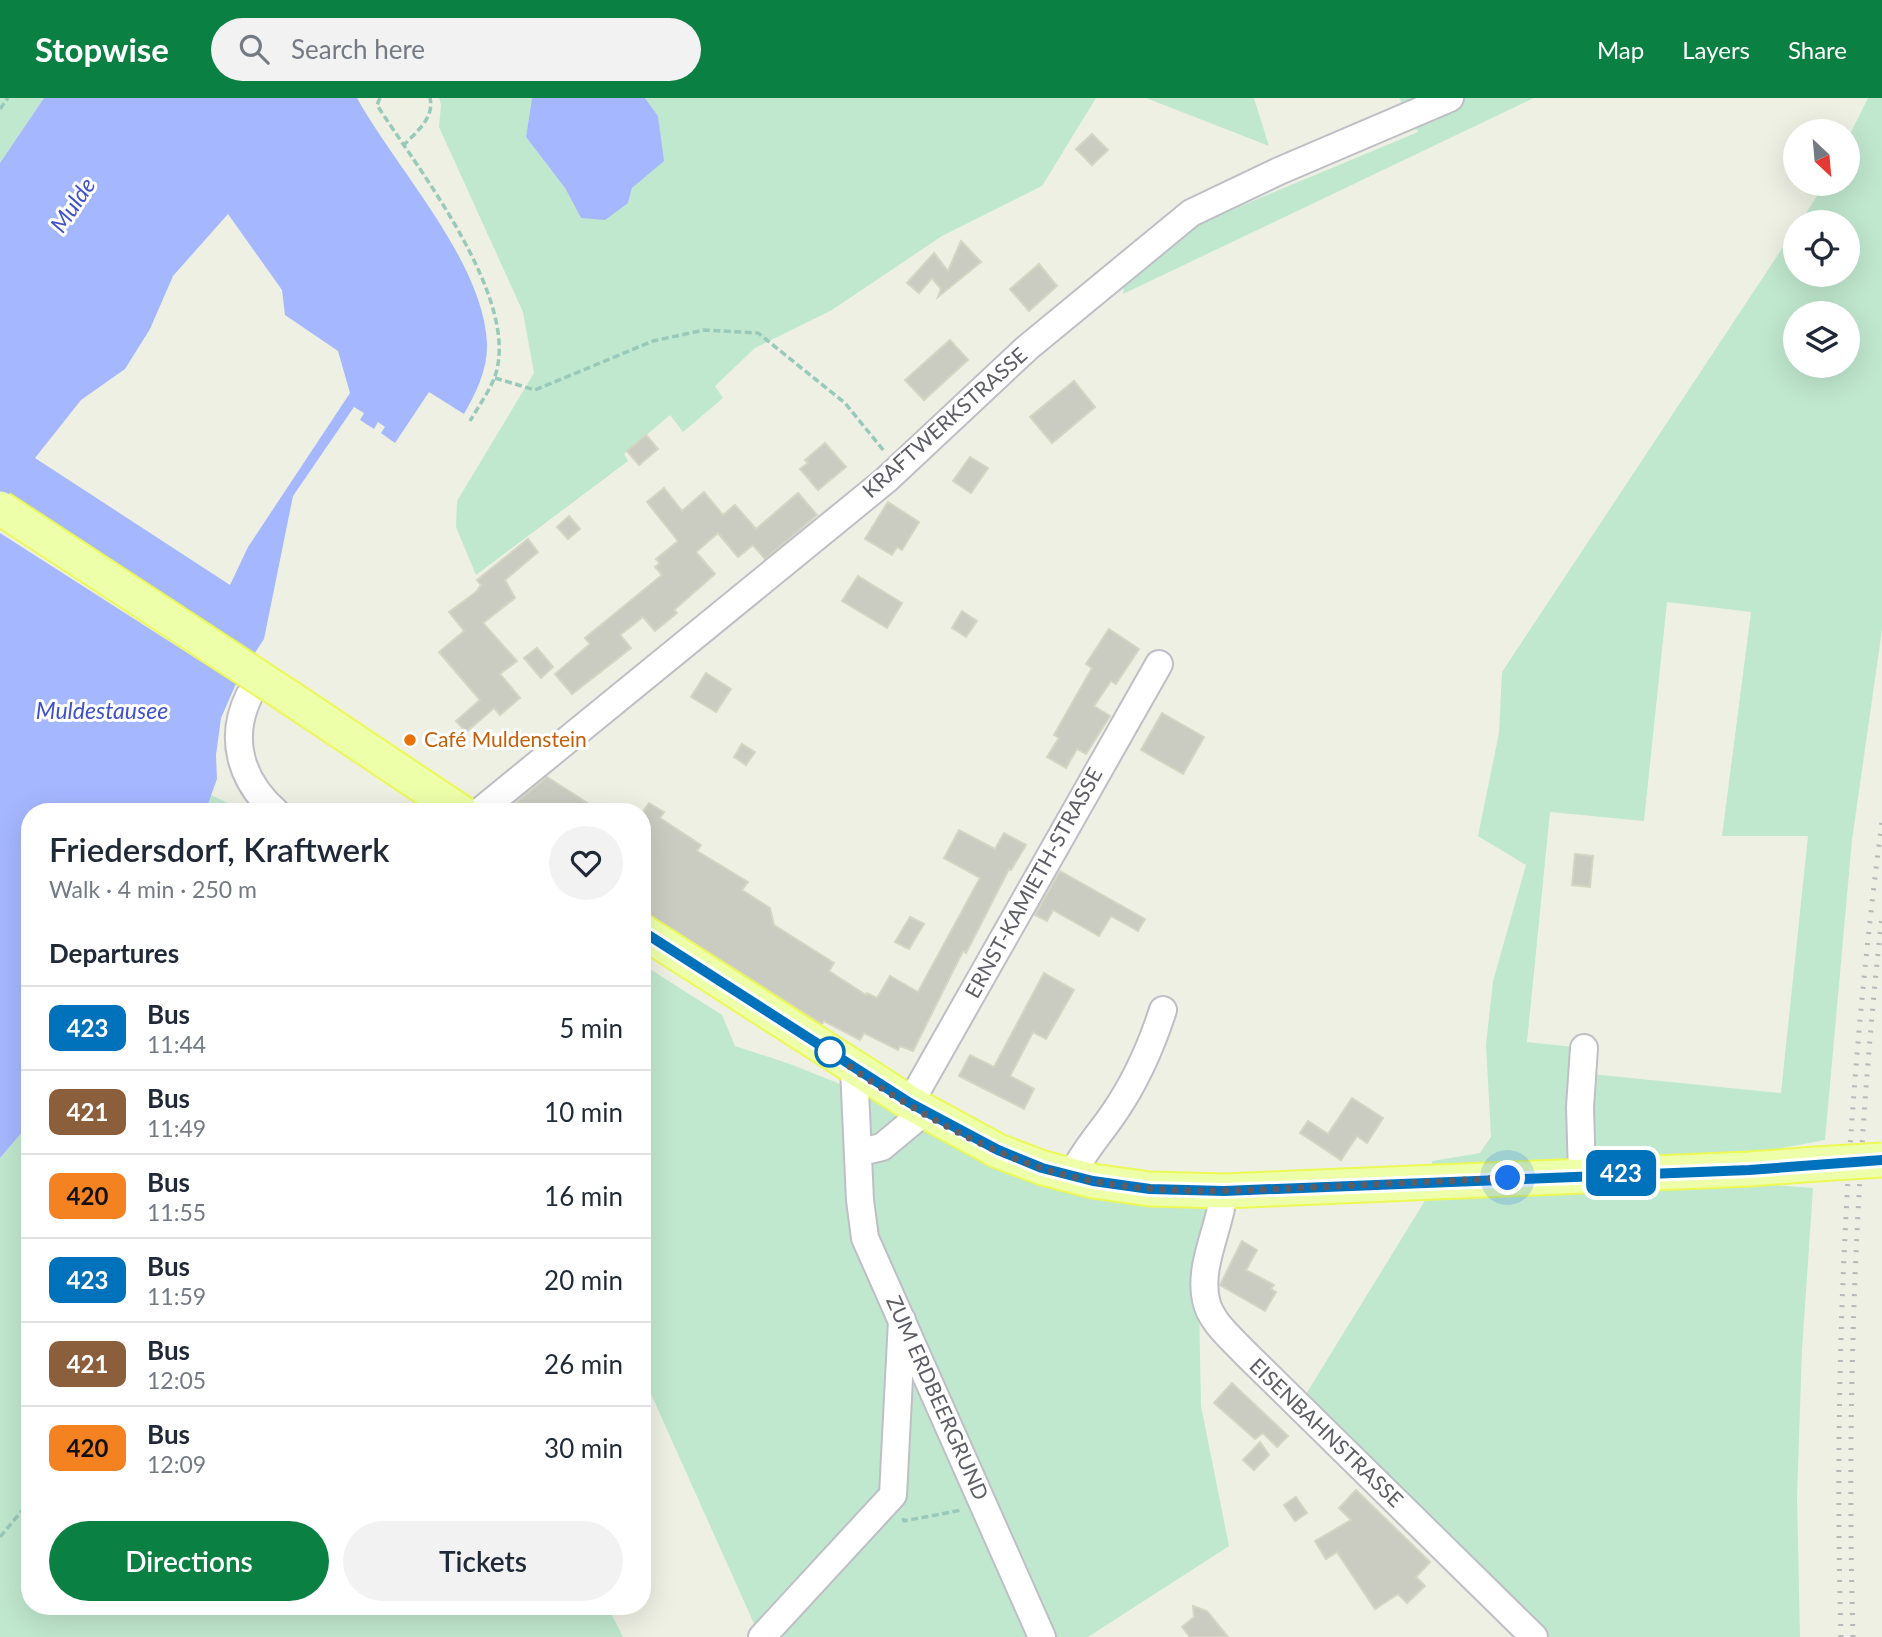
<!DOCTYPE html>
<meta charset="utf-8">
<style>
body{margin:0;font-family:Lato,sans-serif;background:#f2f2f3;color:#1f2937;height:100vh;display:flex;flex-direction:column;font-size:26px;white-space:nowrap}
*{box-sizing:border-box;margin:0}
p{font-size:23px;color:#747a83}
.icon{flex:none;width:38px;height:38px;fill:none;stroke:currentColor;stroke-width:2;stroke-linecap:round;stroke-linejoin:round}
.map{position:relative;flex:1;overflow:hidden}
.panel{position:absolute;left:21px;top:705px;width:630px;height:812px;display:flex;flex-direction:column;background:#fff;border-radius:28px;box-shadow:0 7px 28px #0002}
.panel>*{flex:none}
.badge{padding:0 14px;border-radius:10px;font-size:24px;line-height:46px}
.needle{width:46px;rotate:154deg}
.fabs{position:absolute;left:1783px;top:21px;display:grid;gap:14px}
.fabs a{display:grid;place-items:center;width:77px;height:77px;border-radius:50%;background:#fff;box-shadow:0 7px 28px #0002;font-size:35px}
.you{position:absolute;width:35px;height:35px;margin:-18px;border:5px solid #fff;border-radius:50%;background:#1a73e8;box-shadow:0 0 0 10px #1a73e833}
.map>.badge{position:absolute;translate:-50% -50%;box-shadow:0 0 0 4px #fff}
h2{padding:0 28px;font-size:26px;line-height:63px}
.round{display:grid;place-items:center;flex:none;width:74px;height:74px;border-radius:37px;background:#f2f2f3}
.head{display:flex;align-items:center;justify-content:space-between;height:119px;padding:0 28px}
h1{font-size:33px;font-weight:600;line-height:52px}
.primary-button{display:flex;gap:14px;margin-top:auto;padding:14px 28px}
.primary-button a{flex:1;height:80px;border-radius:42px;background:#0b8043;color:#fff;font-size:28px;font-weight:600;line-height:80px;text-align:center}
.primary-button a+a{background:#f2f2f3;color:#1f2937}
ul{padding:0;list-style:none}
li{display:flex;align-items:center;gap:21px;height:84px;padding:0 28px;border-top:2px solid #e0e1e3}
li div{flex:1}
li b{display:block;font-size:26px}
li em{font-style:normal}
li .badge{min-width:77px;font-weight:700;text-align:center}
header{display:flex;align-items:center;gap:42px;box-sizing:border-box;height:98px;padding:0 35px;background:#0b8043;color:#fff}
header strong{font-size:33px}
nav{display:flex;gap:38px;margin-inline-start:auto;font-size:24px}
.search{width:490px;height:63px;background:#f2f2f3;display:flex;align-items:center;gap:18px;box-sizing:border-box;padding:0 24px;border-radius:38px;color:#747a83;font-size:26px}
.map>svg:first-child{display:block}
</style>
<header>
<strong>Stopwise</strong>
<div class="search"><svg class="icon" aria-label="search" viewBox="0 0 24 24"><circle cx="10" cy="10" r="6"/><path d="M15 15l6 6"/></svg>Search here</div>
<nav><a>Map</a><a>Layers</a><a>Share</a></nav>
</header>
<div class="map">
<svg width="1882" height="1539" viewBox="0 0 1882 1539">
<rect width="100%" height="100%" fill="#eef0e4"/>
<!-- green -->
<g fill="#c0e8ce" fill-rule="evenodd">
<path d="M0 0H44L0 65Z"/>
<path d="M439 0H532L526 39 565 90 581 120 628 105 632 90 663 63 658 18 645 0H1096L1042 88 942 138 832 212 755 250 715 288 723 300 683 334 670 317 624 356 628 363 476 477 456 429 457 403 534 275 523 214 439 29 441 7Z"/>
<path d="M1146 0H1254L1269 48Z"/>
<path d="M1399 0H1534L1123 196 1125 180 1205 123 1418 34Z"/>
<path d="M1868 0H1882V532L1852 742 1825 1042 1777 1051 1761 1057 1432 1073V1063L1480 1055 1491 1039 1486 947 1493 883 1526 767 1478 738 1499 635 1502 574 1795 131 1796 177H1848V124H1800L1825 86H1848V40ZM1796 215H1848V268H1796ZM1667 504 1751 514 1722 738H1808L1781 995 1591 976 1593 951 1527 944 1550 714 1644 723Z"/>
<path d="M209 696 247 714H205Z"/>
<path d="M642 866 722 917 735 948 790 966 1139 1105 1210 1109 1199 1204 1201 1308 1229 1448 1088 1539H760L642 1276Z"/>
<path d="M30 1025V1508L608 1509 623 1539H0V1060Z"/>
<path d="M1760 1086 1813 1090 1802 1252 1797 1398 1800 1539H1547L1306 1296 1426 1101Z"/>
</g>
<!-- water -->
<g fill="#a5b7ff" fill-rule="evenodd">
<path d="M44 0H357C397 72 483 163 487 245 488 271 476 295 464 316L429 294 395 345 381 335 385 329 378 324 374 331 360 322 364 315 354 309 293 398 264 541 239 579 221 620 216 657 217 681 205 714H30V1025L0 1060V65ZM228 116 282 192 285 217 338 253 350 295 248 449 230 487 35 360 81 302 125 271 150 231 173 178Z"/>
<path d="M532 0H645L658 18 664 63 632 90 628 105 605 122 581 120 565 90 526 39Z"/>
</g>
<!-- pier -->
<path fill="#eef0e4" d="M0 422 243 580 239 588 0 435Z"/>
<!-- building -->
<g fill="#cacbc1" stroke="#d4d5c2" stroke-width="2">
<path d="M1092 36 1108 52 1092 67 1076 51Z"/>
<path d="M961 143 981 164 938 199 941 191 932 180 919 195 907 185 934 155 948 173Z"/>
<path d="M1039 166 1057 188 1029 213 1010 191Z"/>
<path d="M950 242 968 262 924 302 905 282Z"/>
<path d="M1074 283 1095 309 1052 345 1030 319Z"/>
<path d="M646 337 658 351 639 367 627 353Z"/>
<path d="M825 345 846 369 818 392 800 371 808 365 805 362Z"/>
<path d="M970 359 988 370 971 395 953 383Z"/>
<path d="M664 390 682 413 704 394 723 417 735 407 756 431 798 395 817 417 765 461 753 447 738 459 718 435 696 454 715 476 674 512 677 515 655 533 643 519 620 537 631 550 572 596 555 576 590 546 585 540 662 477 655 469 660 465 656 461 678 443 647 404Z"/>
<path d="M888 404 919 424 902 452 897 449 892 457 865 441Z"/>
<path d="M569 418 580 431 568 441 557 429Z"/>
<path d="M528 441 538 454 505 482 515 500 483 525 517 563 500 576 520 600 500 617 494 610 466 634 456 623 480 602 439 554 464 533 449 514 476 494 481 487 477 482Z"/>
<path d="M858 478 902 505 887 530 842 503Z"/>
<path d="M962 513 977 523 966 539 952 530Z"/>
<path d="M1109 531 1139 551 1116 586 1111 583 1094 608 1110 618 1086 656 1077 651 1066 670 1047 659 1059 640 1054 637 1092 570 1086 566Z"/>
<path d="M537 550 553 569 541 580 524 560Z"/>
<path d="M706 575 731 591 716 614 691 599Z"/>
<path d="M1162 615 1204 639 1183 676 1141 652Z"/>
<path d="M742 646 755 654 746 667 734 659Z"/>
<path d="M547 679 580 700 601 714H505Z"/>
<path d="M649 705 664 714 660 720 701 747 697 753 748 784 742 792 770 810 774 827 834 865 829 873 866 897 867 895 877 900 890 878 918 894 980 780 944 760 959 732 995 751 1004 735 1026 747 1011 772 1009 771 966 855 963 853 913 953 900 948 898 952 864 935 860 942 824 923 822 926 642 812V715Z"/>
<path d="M1575 756 1593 758 1590 789 1572 787Z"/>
<path d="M1060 773 1145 821 1138 833 1111 818 1099 838 1053 812 1047 823 1035 817Z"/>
<path d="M910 819 924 826 909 851 895 844Z"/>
<path d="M1044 875 1074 892 1046 941 1033 934 1010 978 1034 991 1024 1011 959 978 970 957 994 969Z"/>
<path d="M1352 1000 1383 1020 1367 1045 1357 1038 1341 1062 1300 1035 1308 1023 1328 1036Z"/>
<path d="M1242 1143 1257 1152 1246 1172 1274 1187 1271 1191 1276 1194 1265 1213 1220 1187Z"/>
<path d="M1232 1285 1288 1338 1277 1349 1263 1335 1255 1341 1214 1305Z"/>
<path d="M1260 1344 1269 1357 1254 1372 1243 1362Z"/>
<path d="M1356 1392 1430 1464 1416 1479 1425 1488 1407 1505 1398 1496 1375 1511 1337 1454 1326 1461 1315 1443 1351 1422 1339 1410Z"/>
<path d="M1296 1399 1307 1415 1295 1423 1284 1407Z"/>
<path d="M1193 1508 1207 1513 1228 1539H1190L1182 1529 1194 1519Z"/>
</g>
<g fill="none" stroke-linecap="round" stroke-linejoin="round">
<!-- minor casing -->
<g stroke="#bebfc6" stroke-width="30">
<g id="minor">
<path d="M249 598C228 641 241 683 276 714"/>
<path d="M479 714 886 382 1027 250 1191 115 1279 73 1450 0"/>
<path d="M854 970 860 1102 865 1140 1042 1539"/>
<path d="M910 1005 1159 566"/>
<path d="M860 1054 882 1049 924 1014"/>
<path d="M1582 1076 1580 1009 1584 950"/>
<path d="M1071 1079C1082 1055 1099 1037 1114 1015 1136 983 1151 949 1163 912"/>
<path d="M1224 1093C1221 1128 1198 1167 1206 1202 1210 1223 1231 1240 1245 1255L1534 1539"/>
<path d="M762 1539 893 1397 902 1222"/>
</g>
</g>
<!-- major casing -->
<g stroke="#ecf954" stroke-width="37">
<g id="major">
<path d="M289 599 461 714"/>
<path d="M642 833 910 1005 998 1053 1043 1070 1093 1083 1150 1091 1224 1093 1749 1071 1817 1066"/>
</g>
</g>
<!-- path -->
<g stroke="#98c9b9" stroke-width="3.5" stroke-dasharray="7 3.5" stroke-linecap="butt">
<path d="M380 0 377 7C417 70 524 204 494 281 488 295 478 309 470 323"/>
<path d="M0 11 8 0"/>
<path d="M403 48C415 35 435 20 430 0"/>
<path d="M495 280 535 292 653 243 704 232 758 235 845 305 884 353"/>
<path d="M903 1420 904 1423 962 1412"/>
<path d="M0 1439 30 1403"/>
</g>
<!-- minor -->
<use href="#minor" stroke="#fff" stroke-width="26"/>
<!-- major -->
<use href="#major" stroke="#efa" stroke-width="33"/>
<!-- rail -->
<g stroke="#b8b8b9" stroke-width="5" stroke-dasharray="2 9" stroke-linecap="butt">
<path d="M1841 1539C1833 1267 1847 992 1882 723"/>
<path d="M1853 1539C1846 1298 1856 1056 1882 817"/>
</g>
<!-- major-bridge casing -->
<g stroke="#ecf954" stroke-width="37" stroke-linecap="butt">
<g id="major-bridge">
<path d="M0 410 289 599"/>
<path d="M1817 1066 1882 1062"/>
</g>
</g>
<!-- major-bridge -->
<use href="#major-bridge" stroke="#efa" stroke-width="33"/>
</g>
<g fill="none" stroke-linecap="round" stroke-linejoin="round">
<!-- line casing -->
<g stroke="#fff" stroke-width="16">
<path id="line" d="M642 833 910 1005 998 1052 1042 1070 1093 1083 1150 1091 1224 1093 1749 1072 1882 1062"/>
</g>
<!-- line -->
<use href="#line" stroke="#0072bc" stroke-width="10"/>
<!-- walk -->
<path stroke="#5c5d66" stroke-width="7" stroke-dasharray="0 12.6" d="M830 954C895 1003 994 1061 1074 1079 1154 1098 1235 1093 1317 1089 1381 1086 1444 1083 1508 1080"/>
</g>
<!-- markers -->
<circle fill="#e8710a" stroke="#fff" stroke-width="2.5" cx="410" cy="642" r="7"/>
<circle fill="#fff" stroke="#0072bc" stroke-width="3.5" cx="830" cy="954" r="14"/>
<g text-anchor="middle" stroke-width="6" stroke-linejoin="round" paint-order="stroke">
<!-- street labels -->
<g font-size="21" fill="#5c5d66" stroke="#fff">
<text transform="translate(945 325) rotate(-42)" y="7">KRAFTWERKSTRASSE</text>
<text transform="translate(1034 785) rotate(-61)" y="7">ERNST-KAMIETH-STRASSE</text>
<text transform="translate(937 1300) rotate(66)" y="7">ZUM ERDBEERGRUND</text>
<text transform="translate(1326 1335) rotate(44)" y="7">EISENBAHNSTRASSE</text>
</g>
<!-- food labels -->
<g font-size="21" fill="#c56008" stroke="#fff" text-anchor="start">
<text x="424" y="649">Café Muldenstein</text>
</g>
<!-- water labels -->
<g font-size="23" font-style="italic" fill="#4051ca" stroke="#fff">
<text transform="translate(73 107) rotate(-56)" y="8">Mulde</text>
<text x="102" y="621">Muldestausee</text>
</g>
</g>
</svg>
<div class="fabs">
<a><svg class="needle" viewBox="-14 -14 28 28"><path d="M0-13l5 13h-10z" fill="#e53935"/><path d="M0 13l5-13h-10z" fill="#747a83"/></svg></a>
<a><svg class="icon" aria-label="locate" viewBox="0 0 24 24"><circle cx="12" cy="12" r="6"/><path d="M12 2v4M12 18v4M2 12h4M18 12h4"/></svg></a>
<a><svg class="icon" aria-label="layers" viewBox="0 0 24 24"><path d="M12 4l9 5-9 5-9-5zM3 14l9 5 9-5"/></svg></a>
</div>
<div class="you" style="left:1508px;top:1080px"></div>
<b class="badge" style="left:1621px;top:1075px;background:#0072bc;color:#fff">423</b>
<section class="panel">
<div class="head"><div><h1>Friedersdorf, Kraftwerk</h1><p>Walk · 4 min · 250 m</p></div><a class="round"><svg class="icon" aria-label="heart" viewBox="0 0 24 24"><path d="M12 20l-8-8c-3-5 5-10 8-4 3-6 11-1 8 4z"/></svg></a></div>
<h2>Departures</h2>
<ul>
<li><span class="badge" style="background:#0072bc;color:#fff">423</span><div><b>Bus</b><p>11:44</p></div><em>5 min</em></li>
<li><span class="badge" style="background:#8b5e3c;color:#fff">421</span><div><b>Bus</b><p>11:49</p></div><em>10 min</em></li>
<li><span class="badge" style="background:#f58220;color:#111">420</span><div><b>Bus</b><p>11:55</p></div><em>16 min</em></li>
<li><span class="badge" style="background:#0072bc;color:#fff">423</span><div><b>Bus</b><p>11:59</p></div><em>20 min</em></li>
<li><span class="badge" style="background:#8b5e3c;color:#fff">421</span><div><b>Bus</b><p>12:05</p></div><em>26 min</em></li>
<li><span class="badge" style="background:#f58220;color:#111">420</span><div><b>Bus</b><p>12:09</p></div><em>30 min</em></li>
</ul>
<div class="primary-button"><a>Directions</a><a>Tickets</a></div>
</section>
</div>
